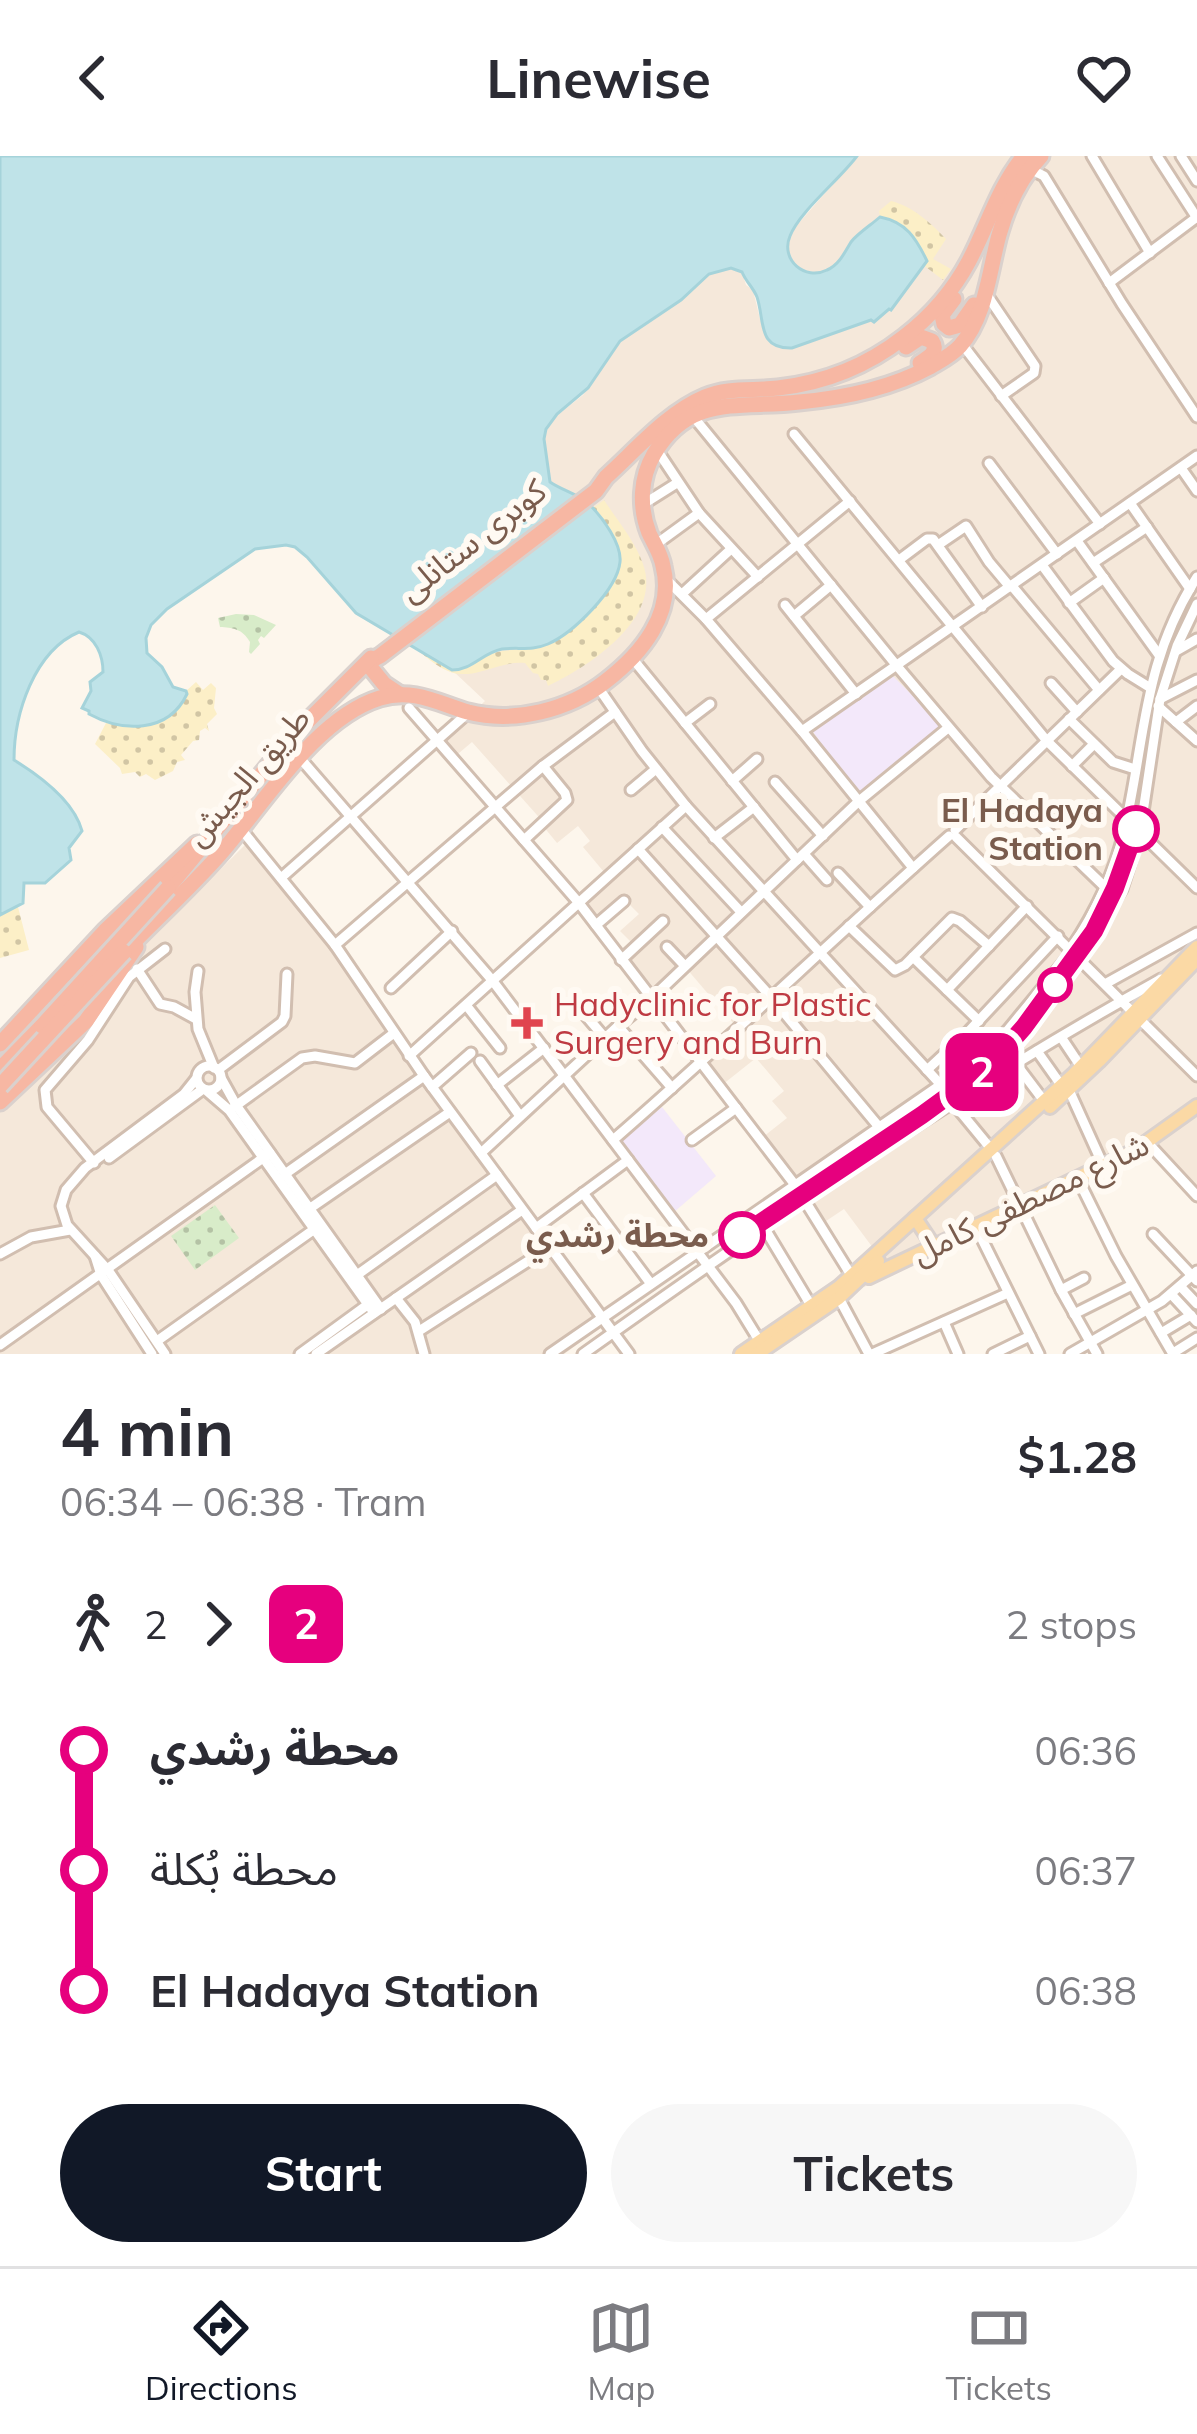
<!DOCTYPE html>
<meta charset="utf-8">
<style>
body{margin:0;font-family:Mulish,"Noto Sans Arabic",sans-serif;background:#f7f7f7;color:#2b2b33;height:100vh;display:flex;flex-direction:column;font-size:45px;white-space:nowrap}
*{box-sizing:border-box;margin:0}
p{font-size:39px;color:#7c7c81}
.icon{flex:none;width:66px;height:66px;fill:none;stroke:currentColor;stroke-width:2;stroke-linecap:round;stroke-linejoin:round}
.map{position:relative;height:1198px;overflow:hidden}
.sheet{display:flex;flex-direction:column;background:#fff;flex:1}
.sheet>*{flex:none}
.badge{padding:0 24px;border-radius:18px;font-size:42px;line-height:78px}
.map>.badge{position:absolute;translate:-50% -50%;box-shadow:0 0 0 6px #fff}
.legs{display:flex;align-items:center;gap:18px;height:132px;padding:0 60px;font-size:39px}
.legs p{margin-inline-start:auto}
.overview{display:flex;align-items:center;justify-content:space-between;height:204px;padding:0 60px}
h1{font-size:66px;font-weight:700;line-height:90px}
.primary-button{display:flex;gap:24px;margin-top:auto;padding:24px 60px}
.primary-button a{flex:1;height:138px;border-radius:72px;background:#111827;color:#fff;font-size:48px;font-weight:700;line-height:138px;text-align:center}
.primary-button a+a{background:#f7f7f7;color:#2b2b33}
ul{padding:0 60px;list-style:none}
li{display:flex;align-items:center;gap:42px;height:120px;font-size:45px}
li i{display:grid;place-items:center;width:18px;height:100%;margin:0 15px;background:currentColor}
li i::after{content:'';width:30px;height:30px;margin:-15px;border:9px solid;border-radius:50%;background:#fff}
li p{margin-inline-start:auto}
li:first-child i{background:linear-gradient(#0000 50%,currentColor 0)}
li:last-child i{background:linear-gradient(currentColor 50%,#0000 0)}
header{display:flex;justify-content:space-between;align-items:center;height:156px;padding:0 60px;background:#fff;font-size:54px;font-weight:700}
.tabs{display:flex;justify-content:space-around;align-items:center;height:168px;border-top:3px solid #e1e1e2;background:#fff;font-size:33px;color:#7c7c81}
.tabs a{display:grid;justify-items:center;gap:6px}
.tabs .selected{color:#111827}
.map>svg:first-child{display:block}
</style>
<header><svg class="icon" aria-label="back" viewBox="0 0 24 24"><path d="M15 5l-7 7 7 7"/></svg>Linewise<svg class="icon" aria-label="heart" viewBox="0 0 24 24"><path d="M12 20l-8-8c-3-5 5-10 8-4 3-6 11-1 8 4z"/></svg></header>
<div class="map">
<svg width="1197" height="1198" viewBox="0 0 1197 1198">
<defs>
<pattern id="green-dots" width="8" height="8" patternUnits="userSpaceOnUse" patternTransform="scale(3)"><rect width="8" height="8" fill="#d8ecc9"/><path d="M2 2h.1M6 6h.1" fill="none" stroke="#b4c2a5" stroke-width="1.8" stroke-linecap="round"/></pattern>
<pattern id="sand-dots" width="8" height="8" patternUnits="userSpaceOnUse" patternTransform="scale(3)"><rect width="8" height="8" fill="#fcefc7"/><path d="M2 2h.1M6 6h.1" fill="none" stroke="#d1c5a4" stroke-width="1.8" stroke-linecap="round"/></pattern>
</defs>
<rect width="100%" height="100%" fill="#fdf6ec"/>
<!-- residential -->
<g fill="#f5e8da">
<path d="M857 0H1197V1034L1156 990 864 1131 858 1120 879 1100 844 1053 823 1067 763 981 787 962 772 945 784 935 756 902 722 929 704 907 740 875 686 812 654 842 624 805 637 792 620 775 639 758 625 744 597 766 582 747 609 722 583 691 590 685 578 670 557 687 543 670 545 668 472 586 452 603 440 588 485 545 452 514 617 389 593 352 550 326 544 283 550 265 583 239 620 185 640 169 681 144 709 118 727 112 742 116 746 129 753 134 760 163 770 187 777 191 792 192 871 163 874 166 889 153 927 104 851 87 848 95 835 109 822 117 803 115 792 107 787 93 792 75Z"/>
<path d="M246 688 315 768 385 865 388 878 429 938 499 1029 595 1161 593 1177 564 1198H0V915L63 851 185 748Z"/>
</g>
<!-- education -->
<g fill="#f3e8fa">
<path d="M893 520 945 572 857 638 811 573Z"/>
<path d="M662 951 716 1020 674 1056 621 984Z"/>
</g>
<!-- green -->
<g fill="url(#green-dots)">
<path d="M236 458 254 459 276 469 264 482 261 480 258 484 260 488 251 498 249 496 250 486C242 472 232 472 220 471L218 462Z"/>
<path d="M215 1049 239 1082 195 1114 171 1080Z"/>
</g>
<!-- sand -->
<g fill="url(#sand-dots)">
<path d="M891 45C912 50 931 67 946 83L933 103 951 113 943 124 922 108 927 104C916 81 905 67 880 61L879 55Z"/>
<path d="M604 344C617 364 635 385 643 408 663 463 588 511 548 530L546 524H541L538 518 533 517 525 507C499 504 473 526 448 515 436 510 425 500 415 492L470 511C504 483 517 502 549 487 574 476 621 430 620 402 619 384 602 366 593 352Z"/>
<path d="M196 526 203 534 211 527 216 532 214 552 217 558 207 568 209 575 205 572 200 575 199 584 193 585 181 599 185 604 177 606 173 615 155 624 146 618 140 621 135 616 122 618 120 612 95 588 106 567 138 571 185 543 186 535Z"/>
<path d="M18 751 29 794 0 802V759Z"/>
</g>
<!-- water -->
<path fill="#bfe3e8" stroke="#a5d3da" stroke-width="3" d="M0 0H857C840 23 799 56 790 80 780 104 805 125 827 114 839 109 845 96 851 86 858 77 871 69 880 61 906 66 916 82 927 105L891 154 889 153 874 166 871 164 792 192C757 193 765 165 757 141 753 131 746 126 742 116L731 112 709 118 681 144 620 185 588 232 557 258 546 273 544 283 550 326C563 335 579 338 590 349 602 361 622 388 620 406 617 434 573 477 548 488 532 495 518 491 502 493 482 497 472 514 452 514L356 457 307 401 295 391 286 389 255 393 167 453 151 469 146 482 147 497 162 511 173 531 186 535 187 538C168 578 122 576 89 558V555L82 552 91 535 90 526 103 516C103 500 96 481 79 476 34 495 14 558 14 604 40 620 74 645 82 675L69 692 71 704 45 727H24L23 747 0 759Z"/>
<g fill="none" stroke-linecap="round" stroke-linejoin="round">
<!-- minor casing -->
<g stroke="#d1beb0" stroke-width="15">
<g id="minor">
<path d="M1092 0 1150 97"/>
<path d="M1157 0 1197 62"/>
<path d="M1181 0 1197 25"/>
<path d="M1030 13 1044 20 1122 148 1197 261"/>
<path d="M1109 127 1197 61"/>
<path d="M985 136 1035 210 1034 217 1001 240"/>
<path d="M962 188 1100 368"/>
<path d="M692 259 897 510 991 621 1106 732"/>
<path d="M794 278 1047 585 1197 732"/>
<path d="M657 294 699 357 758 421"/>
<path d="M989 307 1057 398"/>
<path d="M1181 312 1197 335"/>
<path d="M1130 347 1190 433"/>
<path d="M642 349 677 327"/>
<path d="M1077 385 1159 499"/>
<path d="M655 389 699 357"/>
<path d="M938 389 966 370 989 406 1010 431"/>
<path d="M899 404 927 383H933L982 451"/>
<path d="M1093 407 1147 371"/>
<path d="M1042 409 1113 505 1128 518 1149 531"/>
<path d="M667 424 706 463 802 575 913 712"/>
<path d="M1012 430 1099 534"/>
<path d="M682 438 730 394"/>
<path d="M1069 447 1104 422"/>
<path d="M785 449 856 538"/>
<path d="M794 460 831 429"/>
<path d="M706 463 850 345"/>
<path d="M1176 495 1197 483"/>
<path d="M632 502 797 704"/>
<path d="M1051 527 1077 556"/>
<path d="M598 531 642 595 686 650 941 929"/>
<path d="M1160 543 1197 524"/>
<path d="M1158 550 1197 585"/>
<path d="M409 552 579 747 795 1029"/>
<path d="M1069 563 1113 606 1135 613"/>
<path d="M1176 566 1197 550"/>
<path d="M685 567 710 548"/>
<path d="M802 575 1197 300"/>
<path d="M300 602 492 824 736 1147 760 1186"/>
<path d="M1072 610 1094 588"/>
<path d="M732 625 757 603"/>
<path d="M775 626 823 680"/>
<path d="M631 634 656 613"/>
<path d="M662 671 741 756"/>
<path d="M241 673 335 789 424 920 629 1198"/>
<path d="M955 674 1121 513"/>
<path d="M956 681 1197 920"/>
<path d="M714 682 754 651"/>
<path d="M524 684 567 644 565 637 543 610"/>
<path d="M638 693 771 841 879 971"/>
<path d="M804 698 827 724"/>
<path d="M838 717 870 751"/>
<path d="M281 722 469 556"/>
<path d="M596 769 624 745"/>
<path d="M849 770 895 814 905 809 952 762 960 765 989 790"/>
<path d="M335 789 543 610 615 556"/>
<path d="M667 791 684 809"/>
<path d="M1071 793C1095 757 1114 719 1124 676 1146 581 1142 508 1197 421"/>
<path d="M913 801 979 865"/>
<path d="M621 804 663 765"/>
<path d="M137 813 160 848 174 851 196 863"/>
<path d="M198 815 195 836 198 873 214 912"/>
<path d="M1105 828 1197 777"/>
<path d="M391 832 452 775"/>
<path d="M947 834 1027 750"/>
<path d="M466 849 500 892"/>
<path d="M582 855 605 882"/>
<path d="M618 870 672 932"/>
<path d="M1061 881 1081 911"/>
<path d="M1037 895 1061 929"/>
<path d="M409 900 686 650"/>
<path d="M480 905 520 960"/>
<path d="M1016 908 1044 945"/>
<circle cx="209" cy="922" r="12"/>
<path d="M218 914 282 866 285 860 287 818"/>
<path d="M927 914 969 875 1058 780"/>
<path d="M221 922 236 949 381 1153"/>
<path d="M497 929 544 892"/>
<path d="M432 931 471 897"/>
<path d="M1069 934 1103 1009"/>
<path d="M207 935 229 954 374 1157"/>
<path d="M954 948 991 993"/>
<path d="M234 951 302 902 315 900 355 907 394 877"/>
<path d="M613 984C727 885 836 780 949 680"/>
<path d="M692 984 736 952"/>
<path d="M1148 987 1197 1040"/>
<path d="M481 997 618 870 652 842 859 645 948 572"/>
<path d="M996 1000 1061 1134 1097 1198"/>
<path d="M109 1002 203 933"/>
<path d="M94 1007 47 951 45 934 88 884 129 821 165 793"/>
<path d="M285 1018 424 920"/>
<path d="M1077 1021 1116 1100 1173 1198"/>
<path d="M583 1037 651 1128"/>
<path d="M805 1045 851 1119"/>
<path d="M309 1053 450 956"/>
<path d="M975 1069 1039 1198"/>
<path d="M536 1072 628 1004"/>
<path d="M765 1073 812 1151"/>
<path d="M1153 1078 1197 1125"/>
<path d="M0 1098 31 1081 70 1074"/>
<path d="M95 1100 101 1119 152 1198"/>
<path d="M357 1119 497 1019"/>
<path d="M1180 1130 1197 1148"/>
<path d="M1061 1134 1084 1122"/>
<path d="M1171 1138 1197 1166"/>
<path d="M396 1142 415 1166 424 1198"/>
<path d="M839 1142 869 1198"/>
<path d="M1074 1158 1132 1129"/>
<path d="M944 1166 958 1198"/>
<path d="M419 1175 550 1091"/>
<path d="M1161 1177 1191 1159"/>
<path d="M157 1185 316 1072"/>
<path d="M0 1189 270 997"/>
<path d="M1173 1197 1197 1182"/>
<path d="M165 1198 108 1114 67 1069 61 1050 66 1034 85 1012 184 938 196 923"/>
<path d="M300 1198 370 1147"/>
<path d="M316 1198 522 1054"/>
<path d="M550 1198 978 903 1007 875 1068 801 1087 790 1122 733 1140 676 1160 543 1177 490 1197 448"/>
<path d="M583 1198C768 1066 962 933 1161 823"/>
<path d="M872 1198 1008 1137"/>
<path d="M993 1198 1030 1180"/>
<path d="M1070 1198 1162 1145 1197 1115"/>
</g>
</g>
<!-- major casing -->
<g stroke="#dad1cd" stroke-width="18">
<g id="major">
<path d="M1050 951 1099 905 1197 803"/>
<path d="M915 1062 933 1089"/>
<path d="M869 1121 1134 995 1197 950"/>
<path d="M741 1198 839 1131 1073 919 1197 791"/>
<path d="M757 1198 839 1142 878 1105"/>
</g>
</g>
<!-- highway casing -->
<g stroke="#dad1cd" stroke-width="21">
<g id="highway">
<path d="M954 143 942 159 944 168 949 172 960 169 974 149"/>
<path d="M906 191 921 181 932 185C939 196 929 201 920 207"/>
<path d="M367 507 380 500 596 335 606 321C636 294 667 257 705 241 728 231 753 235 778 232 823 227 867 210 904 181 930 161 953 135 969 105 988 69 998 32 1024 0"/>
<path d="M367 507 384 528 399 538"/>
<path d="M168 732 293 580 371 502"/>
<path d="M124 796C156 763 190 732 220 698 264 648 315 562 380 542 413 532 438 547 468 556 514 568 569 554 606 525 641 498 675 458 663 410 661 398 654 388 649 377 639 351 640 322 654 298 690 237 740 253 799 246 843 242 891 232 930 211 940 205 952 199 960 190 986 161 989 115 999 79 1007 50 1020 22 1041 0"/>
<path d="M0 888 105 775 197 688"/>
<path d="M0 913 42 870"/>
<path d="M0 946 86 865 136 791"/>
</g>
</g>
<!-- minor -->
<use href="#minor" stroke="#fff" stroke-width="9"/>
<!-- major -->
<use href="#major" stroke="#fbd9a5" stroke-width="12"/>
<!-- highway -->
<use href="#highway" stroke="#f7b7a3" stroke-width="15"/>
<!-- highway-bridge casing -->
<g stroke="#dad1cd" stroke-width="21" stroke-linecap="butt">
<g id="highway-bridge">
<path d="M42 870 168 732"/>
<path d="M0 930 124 796"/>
</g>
</g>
<!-- highway-bridge -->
<use href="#highway-bridge" stroke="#f7b7a3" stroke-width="15"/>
</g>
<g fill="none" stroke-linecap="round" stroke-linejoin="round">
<!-- line-1 casing -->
<g stroke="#fff" stroke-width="27">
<path id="line-1" d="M742 1079 922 959 981 916 1002 896 1024 871 1094 775 1115 732 1136 673"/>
</g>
<!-- line-1 -->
<use href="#line-1" stroke="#e6007e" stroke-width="18"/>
</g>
<!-- markers -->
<g fill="#fff" stroke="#e6007e" stroke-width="6">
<circle cx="1136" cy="673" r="21"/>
<circle cx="1055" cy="829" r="15"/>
<circle cx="742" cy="1079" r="21"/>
</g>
<path fill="#e0444e" stroke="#fffaf3" stroke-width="4.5" d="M521 849h12v12h12v12h-12v12h-12v-12h-12v-12h12z"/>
<g text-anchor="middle" stroke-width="12" stroke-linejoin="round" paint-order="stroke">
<!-- street labels -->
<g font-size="33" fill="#7a5c4d" stroke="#fffaf3">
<text transform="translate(472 384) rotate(-38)" y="12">كوبرى ستانلى</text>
<text transform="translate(247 620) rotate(-49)" y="12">طريق الجيش</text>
<text transform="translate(1030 1042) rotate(-26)" y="12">شارع مصطفى كامل</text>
</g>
<!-- stop labels -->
<g font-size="33" font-weight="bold" fill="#7a5c4d" stroke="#fffaf3" text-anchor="end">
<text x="1103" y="666">El Hadaya<tspan x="1103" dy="38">Station</tspan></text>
<text x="709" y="1091">محطة رشدي</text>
</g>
<!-- health labels -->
<g font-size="33" fill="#be3a42" stroke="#fffaf3" text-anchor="start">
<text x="554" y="860">Hadyclinic for Plastic<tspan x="554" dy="38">Surgery and Burn</tspan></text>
</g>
</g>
</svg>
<b class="badge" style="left:982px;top:916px;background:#e6007e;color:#fff">2</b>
</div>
<section class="sheet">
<div class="overview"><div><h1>4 min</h1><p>06:34 – 06:38 · Tram</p></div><b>$1.28</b></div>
<div class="legs"><svg class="icon" aria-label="walk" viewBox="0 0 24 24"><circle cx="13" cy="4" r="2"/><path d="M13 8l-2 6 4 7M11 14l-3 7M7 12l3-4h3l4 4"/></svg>2<svg class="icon" aria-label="forward" viewBox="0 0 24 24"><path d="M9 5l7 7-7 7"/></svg><b class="badge" style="background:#e6007e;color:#fff">2</b><p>2 stops</p></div>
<ul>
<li><i style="color:#e6007e"></i><b>محطة رشدي</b><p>06:36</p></li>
<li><i style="color:#e6007e"></i><span>محطة بُكلة</span><p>06:37</p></li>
<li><i style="color:#e6007e"></i><b>El Hadaya Station</b><p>06:38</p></li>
</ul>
<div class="primary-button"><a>Start</a><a>Tickets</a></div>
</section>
<nav class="tabs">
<a class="selected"><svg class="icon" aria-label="directions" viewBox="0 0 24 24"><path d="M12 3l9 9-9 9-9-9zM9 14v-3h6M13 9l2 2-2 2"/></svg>Directions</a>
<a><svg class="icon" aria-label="map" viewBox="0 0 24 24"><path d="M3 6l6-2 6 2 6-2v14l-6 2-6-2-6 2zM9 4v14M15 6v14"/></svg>Map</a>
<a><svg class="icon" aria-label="tickets" viewBox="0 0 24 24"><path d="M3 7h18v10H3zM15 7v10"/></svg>Tickets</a>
</nav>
